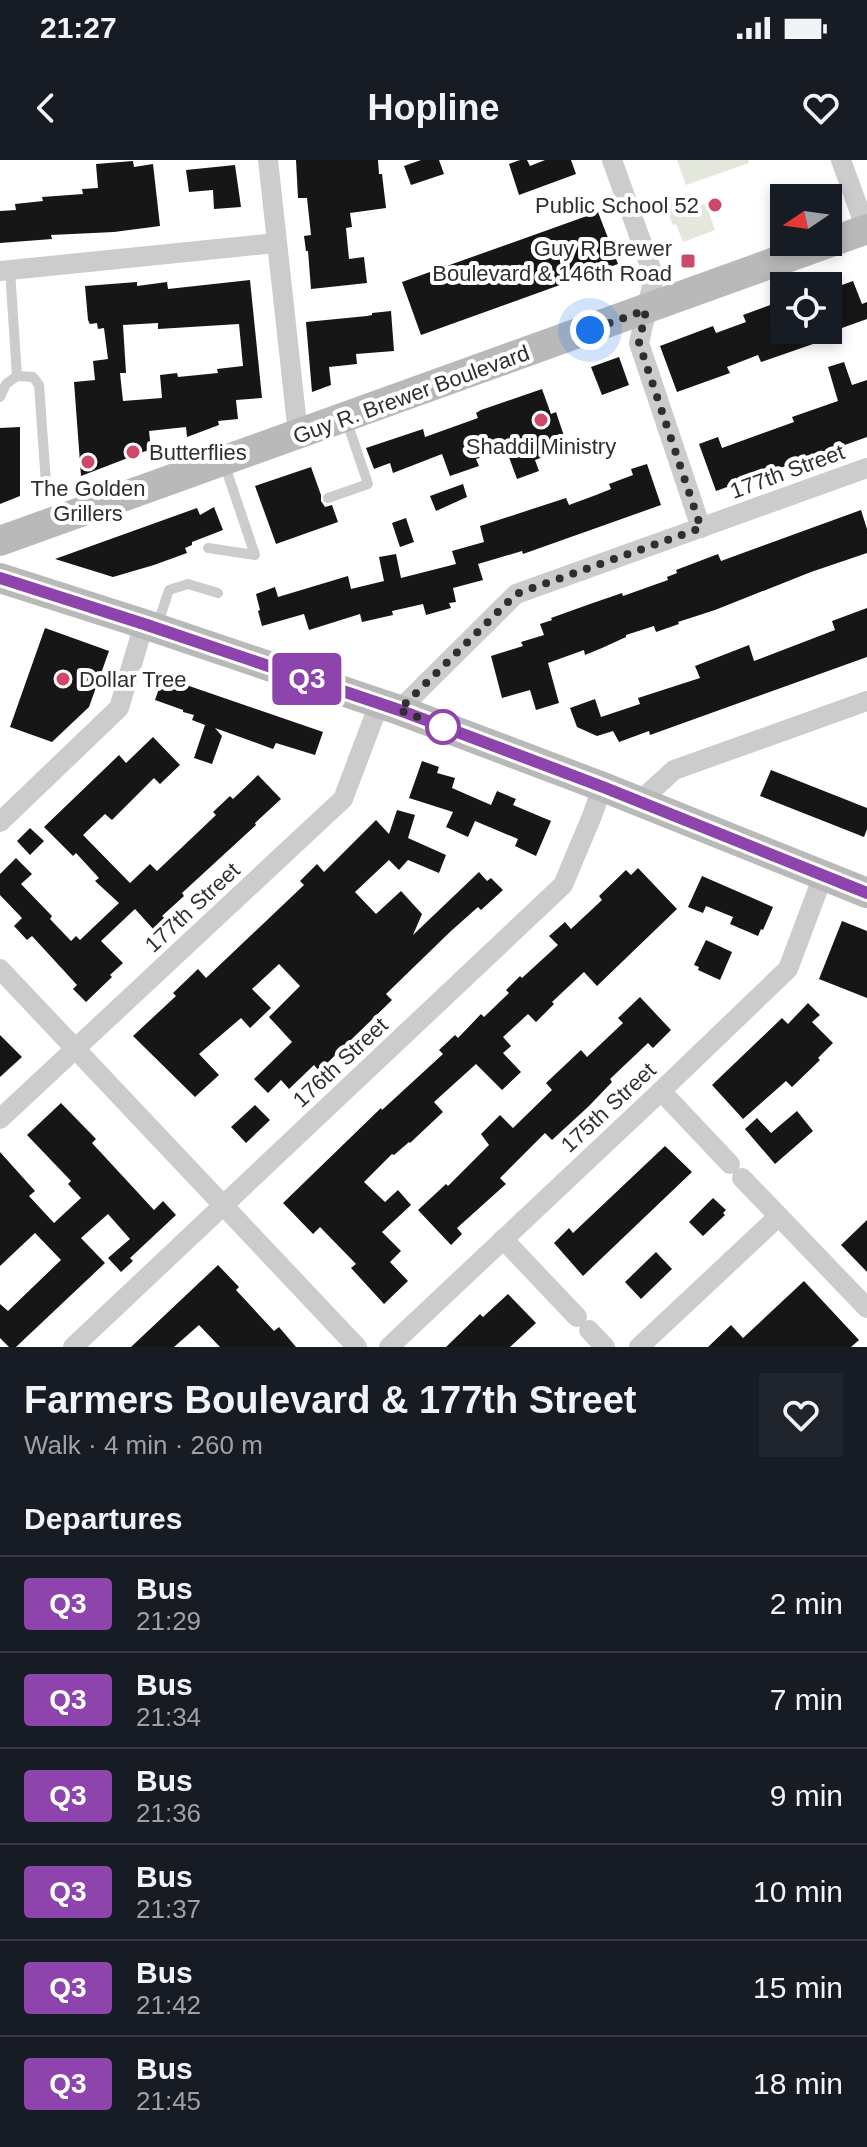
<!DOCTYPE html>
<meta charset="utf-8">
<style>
body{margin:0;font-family:Helvetica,sans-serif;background:#20242c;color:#f1f3f6;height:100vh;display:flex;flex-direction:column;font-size:30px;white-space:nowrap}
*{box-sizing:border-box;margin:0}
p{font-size:26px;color:#9ea1a6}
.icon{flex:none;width:44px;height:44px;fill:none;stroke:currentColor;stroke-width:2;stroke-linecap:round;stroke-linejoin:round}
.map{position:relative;height:1187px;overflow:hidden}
.side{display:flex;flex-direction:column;background:#171b24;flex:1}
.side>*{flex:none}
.badge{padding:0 16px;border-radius:6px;font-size:28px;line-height:52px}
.needle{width:52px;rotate:257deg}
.controls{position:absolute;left:770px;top:24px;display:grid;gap:16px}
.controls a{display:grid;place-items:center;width:72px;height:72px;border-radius:0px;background:#171b24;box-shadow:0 4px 12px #0003;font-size:40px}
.you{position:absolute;width:40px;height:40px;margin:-20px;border:6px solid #fff;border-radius:50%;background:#1a73e8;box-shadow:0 0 0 12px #1a73e833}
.map>.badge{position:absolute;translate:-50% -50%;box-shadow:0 0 0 4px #fff}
h2{padding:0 24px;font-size:30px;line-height:72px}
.round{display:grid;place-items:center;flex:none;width:84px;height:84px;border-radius:0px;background:#20242c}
.summary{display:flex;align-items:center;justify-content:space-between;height:136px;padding:0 24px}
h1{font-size:38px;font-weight:700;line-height:60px}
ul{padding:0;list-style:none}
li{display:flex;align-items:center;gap:24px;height:96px;padding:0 24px;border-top:2px solid #363941}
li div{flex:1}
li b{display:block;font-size:30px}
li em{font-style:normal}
li .badge{min-width:88px;font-weight:700;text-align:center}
.status{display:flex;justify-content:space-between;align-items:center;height:56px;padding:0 40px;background:#171b24;direction:ltr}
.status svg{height:22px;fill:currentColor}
header{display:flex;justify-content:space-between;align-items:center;height:104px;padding:0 24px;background:#171b24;font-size:36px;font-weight:700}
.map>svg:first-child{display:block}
</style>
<div class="status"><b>21:27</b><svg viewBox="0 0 49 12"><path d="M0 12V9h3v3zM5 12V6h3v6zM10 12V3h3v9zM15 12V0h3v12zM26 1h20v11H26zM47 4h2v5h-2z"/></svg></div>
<header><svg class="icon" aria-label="back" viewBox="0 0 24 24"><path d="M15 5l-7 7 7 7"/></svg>Hopline<svg class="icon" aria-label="heart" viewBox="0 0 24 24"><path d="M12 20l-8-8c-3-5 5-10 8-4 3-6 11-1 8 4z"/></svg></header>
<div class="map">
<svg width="867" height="1187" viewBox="0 0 867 1187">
<rect width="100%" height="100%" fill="#fff"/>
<!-- green -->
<g fill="#e4e7dc">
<path d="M677 0H748L749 3 686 25Z"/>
<path d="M695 35 699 46 706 44 715 70 683 82 676 64 673 65 665 45Z"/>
</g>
<!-- building -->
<g fill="#161616" fill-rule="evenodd">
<path d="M296 0H378L379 14H382L386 48 350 53 352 67 346 68 349 99 364 97 367 123 311 129 308 91H306L304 76 311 75 307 38H298Z"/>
<path d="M421 0H439L444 14 411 25 404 6Z"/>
<path d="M520 0H527L530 6 545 0H571L576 14 519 35 509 4Z"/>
<path d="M133 1 134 7 153 4 160 66 114 72 51 75 52 79 0 83V51L16 50 15 44 43 41 42 37 83 34 82 29 98 28 96 4Z"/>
<path d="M235 5 241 47 214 49 213 30 189 32 186 10Z"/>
<path d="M598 52 618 104 421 175 402 122Z"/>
<path d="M250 120 262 238 236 240 238 259 218 261 219 265 187 277 186 267 149 271 151 289 81 316 74 222 95 220 93 201 108 199 104 168 98 169 97 163 90 164 88 160 85 126 137 122V126L167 122 168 129ZM158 163V169L239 164 243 206 217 209 218 213 178 217 177 213 160 215 162 238 123 241 120 213H126L123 165Z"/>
<path d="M853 121 862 144 867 142V159L828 173V130Z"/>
<path d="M784 140V170H808L813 184 761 202 758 195 727 207 730 213 677 232 660 186 713 166 716 173 746 162 743 155Z"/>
<path d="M391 151 394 191 356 194 357 204 329 207 331 225 312 232 306 162 367 156 372 155V153Z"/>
<path d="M619 197 629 225 602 235 591 207Z"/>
<path d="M844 202 852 225 867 220V277L716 331 699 284 718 277 722 288 794 262 792 257 838 241 828 207Z"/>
<path d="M542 229 551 254 556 252 568 288 535 300 539 311 517 319 506 289 476 299 479 306 450 316 442 294 393 313 390 303 374 309 366 288 423 269 425 277 478 258 476 253 481 250Z"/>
<path d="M20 267V336L0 344V268Z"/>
<path d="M647 304 661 345 523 394 522 391 478 404 483 420 453 428 456 442 449 443 451 448 426 455 423 444 392 451 393 455 362 462 360 454 309 470 304 454 262 466 258 451 260 450 256 434 275 427 278 437 348 416 351 429 384 421 379 397 396 394 401 418 456 404 452 391 484 382 480 366 566 338 569 345 596 335 611 329 609 324 633 315 631 309Z"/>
<path d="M311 307 321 335V341L325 347 332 345 338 362 276 384 255 326Z"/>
<path d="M463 324 467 337 436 351 430 336Z"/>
<path d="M214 347 223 370 192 382V385L185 388 187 393 154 405 113 417 55 399 197 348 200 355Z"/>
<path d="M861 350 867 369V393L811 412 715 450 678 462 679 464 656 472 654 466 626 475V477L602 488 585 495 584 490 548 503 559 543 536 550 530 530 502 538 491 496 523 486 521 482 544 475 540 464 552 460 551 458 590 444 622 433 623 436 668 420 667 417 677 413 676 410 718 394 721 401Z"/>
<path d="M406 358 414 382 400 387 392 363Z"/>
<path d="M867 448V497L650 575 649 571 619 582 613 571 597 576 577 567 570 548 595 539 601 557 640 544 638 538 700 518 695 506 749 485 754 501 835 470 832 461Z"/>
<path d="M45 468 109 491 89 547 52 582 10 567Z"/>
<path d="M163 517 323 572 315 595 276 583 273 589 215 568 222 576 212 604 194 598 205 565 192 560 194 555 183 552V550L155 540Z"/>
<path d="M153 577 180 605 160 624 154 618 112 660 105 654 83 675 130 723 150 704 157 711 216 655 213 652 230 636 233 639 258 615 281 639 255 663 256 665 182 733 184 736 162 756 167 760 155 771 135 749 101 781 123 803 110 815 112 817 86 842 73 829 77 825 32 776 27 780 14 766 22 758 0 735V714L16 698 32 714 21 724 50 754 52 756 50 759 71 781 76 776 80 780 119 743 95 721 99 718 76 693 73 696 44 667 119 595 126 603Z"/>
<path d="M422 601 439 607 437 613 455 618 452 628 491 645 497 631 516 639 513 645 551 661 536 696 515 686 518 679 475 661 468 677 446 667 453 652 409 638Z"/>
<path d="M771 610 867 648V669L864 677 760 636Z"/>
<path d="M397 650 415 655 408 678 446 695 439 713 408 700 399 710 389 700 355 732 376 754 401 731 422 754 413 775 479 712 487 721 491 718 503 730 481 750 478 747 451 771 386 834 392 840 319 911 314 905 289 929 281 920 268 933 254 919 292 882 269 857 300 826 279 804 252 829 271 848 250 868 241 858 199 894 219 915 195 937 133 876 176 836 173 833 198 809 206 818 304 725 300 721 317 704 324 712 376 660 389 674Z"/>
<path d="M30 668 44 681 30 695 17 681Z"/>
<path d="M638 708 677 749 597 826 584 812 552 842 554 844 536 862 528 854 503 877 511 886 503 893 521 912 502 930 476 904 434 942 443 952 410 983 409 982 394 995 392 994 364 1022 385 1042 398 1030 411 1045 382 1072 401 1091 390 1102 408 1121 384 1144 351 1108 356 1104 320 1067 313 1074 283 1043 381 948 382 950 443 894 439 890 455 875 458 878 481 854 484 857 509 833 506 830 520 816 522 818 558 785 549 776 565 762 571 769 602 740 599 736 626 710 631 715Z"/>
<path d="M702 716 773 747 763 770 761 769 758 776 730 764 733 757 706 746 703 753 688 747Z"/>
<path d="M842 761 867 771V838L819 819Z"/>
<path d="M706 780 732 792 720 820 698 810 699 807 694 805Z"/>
<path d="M640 837 671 870 653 888 648 883 610 919 612 922 589 946 552 980 545 973 500 1018 506 1024 457 1068 462 1074 451 1085 418 1050 446 1024 448 1026 489 985 481 974 500 955 513 968 552 930 546 923 581 890 587 897 623 863 618 858Z"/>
<path d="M808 843 820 855 812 862 833 883 818 898 820 900 792 927 786 921 743 959 712 925 782 858 788 864Z"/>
<path d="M0 875 22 897 0 917Z"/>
<path d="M61 943 96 979 92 983 154 1050 163 1041 176 1055 130 1098 133 1101 121 1112 108 1098 130 1079 108 1054 81 1078 105 1103 16 1187H9L0 1178V1144L8 1151 61 1100 35 1073 0 1106V992L35 1031 29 1036 54 1063 81 1038 68 1024 71 1021 27 975Z"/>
<path d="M255 945 270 960 246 983 231 967Z"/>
<path d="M797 951 813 971 775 1004 745 969 757 958 771 973Z"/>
<path d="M665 986 692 1012 583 1116 554 1083 569 1068 573 1073Z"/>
<path d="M713 1038 726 1050 723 1053 725 1055 703 1076 689 1062Z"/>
<path d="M867 1060V1112L841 1085Z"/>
<path d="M656 1092 672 1109 641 1139 625 1122Z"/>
<path d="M218 1105 239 1127 236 1130 274 1171 279 1167 296 1187H220L199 1165 174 1187H131Z"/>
<path d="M804 1121 859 1180 851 1187H708L731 1165 743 1178Z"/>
<path d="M508 1134 536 1163 510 1187H446L480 1154 483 1157Z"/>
</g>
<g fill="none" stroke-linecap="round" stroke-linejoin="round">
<!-- service -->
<g stroke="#ccc" stroke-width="10">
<path d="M17 216 33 217 39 225 46 323"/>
<path d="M0 237 6 224 17 216 10 110"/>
<path d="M328 338 368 324 346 259"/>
<path d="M208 388 255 395 224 303"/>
<path d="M157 466 169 430 188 424 218 433"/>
</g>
<!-- minor -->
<g stroke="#ccc" stroke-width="20">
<path d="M268 0 298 274"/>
<path d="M612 0 654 117 639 183 701 368"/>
<path d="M841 0 866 69"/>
<path d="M0 111 276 83"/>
<path d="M399 550 516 434 867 308"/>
<path d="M639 642 674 610 867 541"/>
<path d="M0 662 119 548 144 464"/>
<path d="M0 809 357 1187"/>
<path d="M661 931 730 1004"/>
<path d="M0 959 343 639 379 544"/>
<path d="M742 1018 867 1148"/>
<path d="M503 1079 577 1157"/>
<path d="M589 1170 605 1187"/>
<path d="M73 1187 563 725 592 656 602 627"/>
<path d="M389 1187 661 931 788 809 823 716"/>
<path d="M639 1187 779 1056"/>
</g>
<!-- secondary -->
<g stroke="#b9b9b9" stroke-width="30">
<path d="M0 381 867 69"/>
<path d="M0 418 144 464 399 550 603 627 867 733"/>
</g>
</g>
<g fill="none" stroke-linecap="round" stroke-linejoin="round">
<!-- line casing -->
<g stroke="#fff" stroke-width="18">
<path id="line" d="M0 418 144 464 399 550 603 627 867 733"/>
</g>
<!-- line -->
<use href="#line" stroke="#8e44ad" stroke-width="12"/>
<!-- walk -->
<path stroke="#2f2f2f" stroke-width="8" stroke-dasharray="0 14.4" d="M443 567 457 572 399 550 516 434 701 368 639 183 646 150 590 170"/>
</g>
<!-- markers -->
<g fill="#cf4869" stroke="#fff" stroke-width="3">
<circle cx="715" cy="45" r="8"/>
<rect x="680" y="93" width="16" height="16" rx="4"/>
<circle cx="541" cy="260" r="8"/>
<circle cx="133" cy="292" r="8"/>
<circle cx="88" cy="302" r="8"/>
<circle cx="63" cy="519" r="8"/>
</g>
<circle fill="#fff" stroke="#8e44ad" stroke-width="4" cx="443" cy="567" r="16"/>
<g text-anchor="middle" stroke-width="8" stroke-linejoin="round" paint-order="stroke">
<!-- poi labels -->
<g font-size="22" fill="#2f2f2f" stroke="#fff" text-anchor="end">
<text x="699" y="53">Public School 52</text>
<text x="672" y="96">Guy R Brewer<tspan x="672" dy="25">Boulevard &amp; 146th Road</tspan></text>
<text x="541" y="294" text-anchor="middle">Shaddi Ministry</text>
<text x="149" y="300" text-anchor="start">Butterflies</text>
<text x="88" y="336" text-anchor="middle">The Golden<tspan x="88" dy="25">Grillers</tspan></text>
<text x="79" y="527" text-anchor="start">Dollar Tree</text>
</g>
<!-- street labels -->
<g font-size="22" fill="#2f2f2f" stroke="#fff">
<text transform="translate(411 234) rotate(-20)" y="8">Guy R. Brewer Boulevard</text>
<text transform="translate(787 311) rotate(-20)" y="8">177th Street</text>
<text transform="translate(192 747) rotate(-43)" y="8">177th Street</text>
<text transform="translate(340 902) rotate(-43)" y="8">176th Street</text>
<text transform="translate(608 947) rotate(-43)" y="8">175th Street</text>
</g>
</g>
</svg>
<div class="controls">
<a><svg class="needle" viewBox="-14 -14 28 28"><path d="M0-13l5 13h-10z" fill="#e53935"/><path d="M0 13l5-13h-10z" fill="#9ea1a6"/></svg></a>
<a><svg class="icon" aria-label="locate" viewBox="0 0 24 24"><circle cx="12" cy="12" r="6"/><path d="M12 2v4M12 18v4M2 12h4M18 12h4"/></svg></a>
</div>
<div class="you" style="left:590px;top:170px"></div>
<b class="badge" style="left:307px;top:519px;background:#8e44ad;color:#fff">Q3</b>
</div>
<section class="side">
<div class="summary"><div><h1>Farmers Boulevard &amp; 177th Street</h1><p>Walk · 4 min · 260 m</p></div><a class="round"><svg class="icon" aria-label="heart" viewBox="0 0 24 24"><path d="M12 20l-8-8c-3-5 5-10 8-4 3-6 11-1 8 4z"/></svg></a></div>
<h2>Departures</h2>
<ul>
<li><span class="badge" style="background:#8e44ad;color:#fff">Q3</span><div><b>Bus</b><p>21:29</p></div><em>2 min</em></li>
<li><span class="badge" style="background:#8e44ad;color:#fff">Q3</span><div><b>Bus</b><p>21:34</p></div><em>7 min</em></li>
<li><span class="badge" style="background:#8e44ad;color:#fff">Q3</span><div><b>Bus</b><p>21:36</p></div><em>9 min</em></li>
<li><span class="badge" style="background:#8e44ad;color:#fff">Q3</span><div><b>Bus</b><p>21:37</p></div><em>10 min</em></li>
<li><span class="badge" style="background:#8e44ad;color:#fff">Q3</span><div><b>Bus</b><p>21:42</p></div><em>15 min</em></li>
<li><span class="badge" style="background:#8e44ad;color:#fff">Q3</span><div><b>Bus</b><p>21:45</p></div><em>18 min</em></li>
</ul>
</section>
